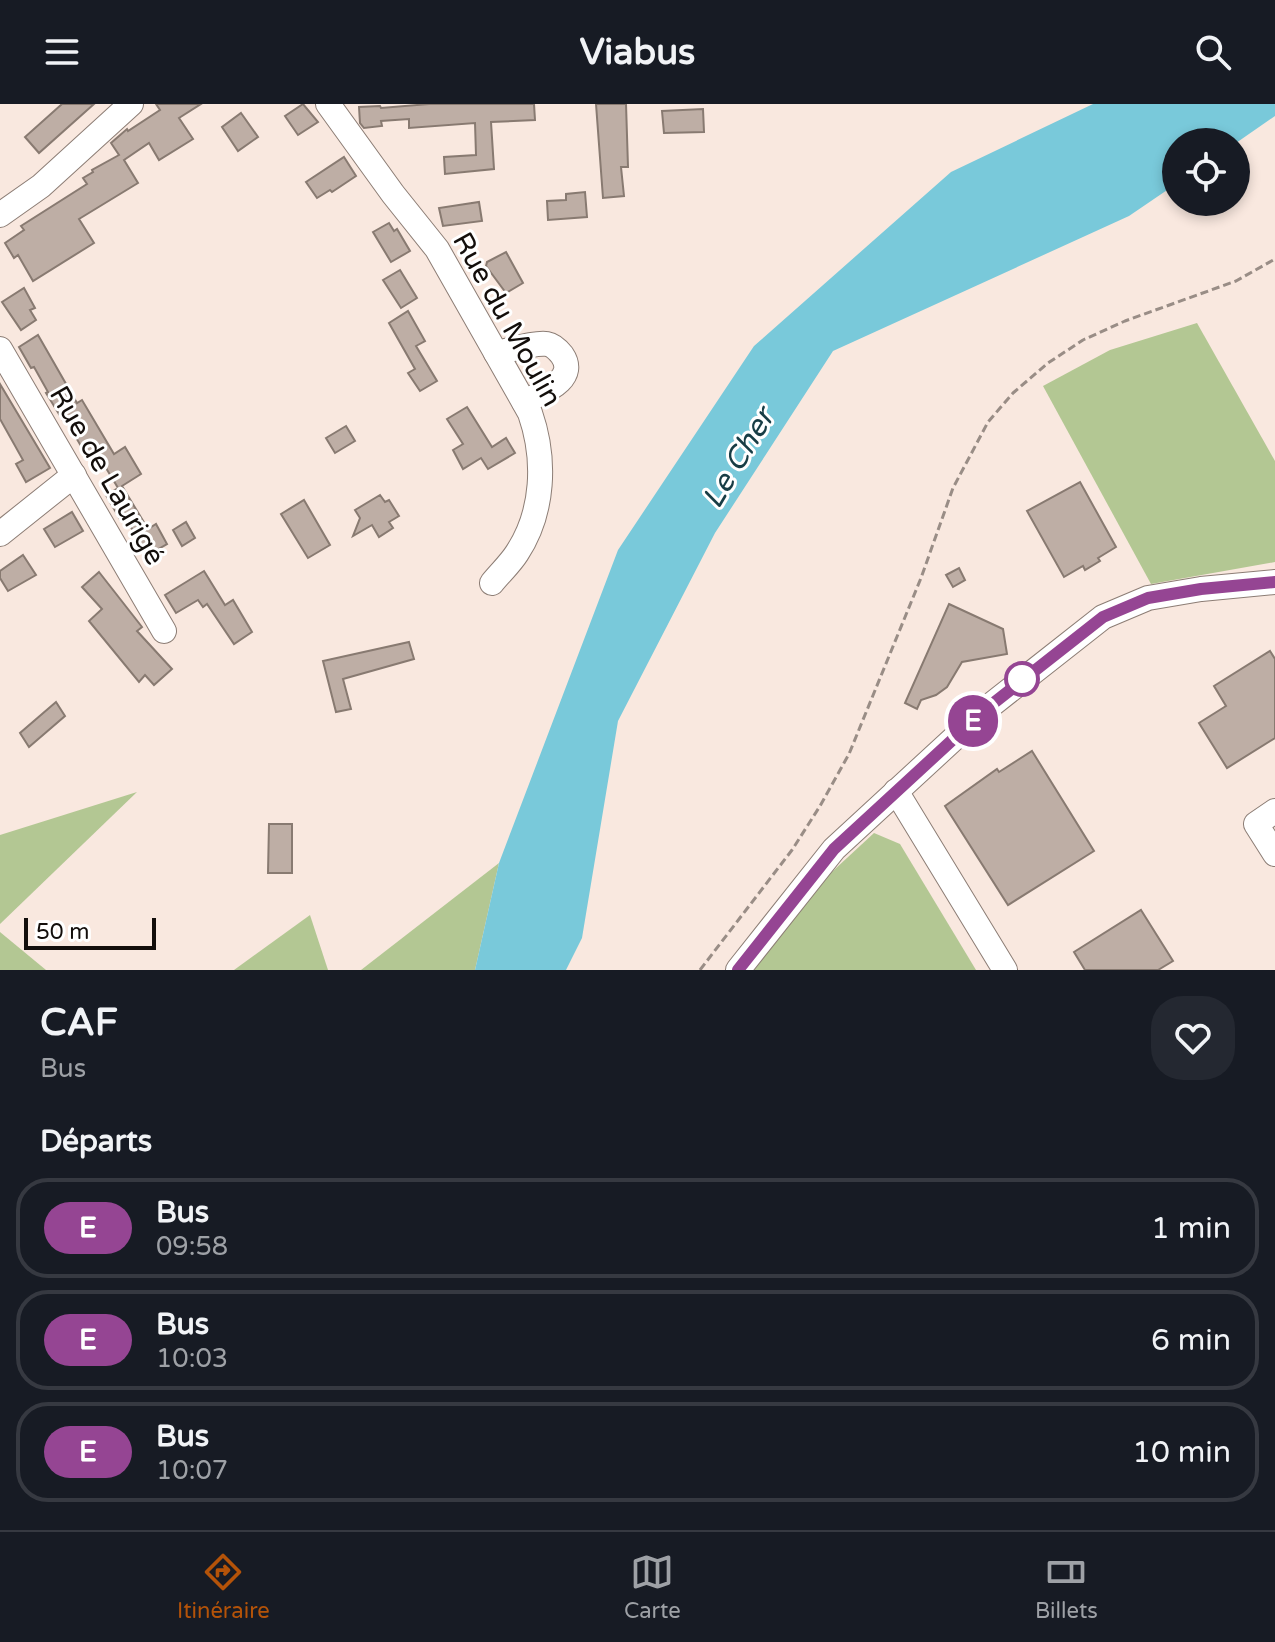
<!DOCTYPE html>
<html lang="fr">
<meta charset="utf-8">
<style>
body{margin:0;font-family:"Varela Round",sans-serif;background:#242831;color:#f1f3f6;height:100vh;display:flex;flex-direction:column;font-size:30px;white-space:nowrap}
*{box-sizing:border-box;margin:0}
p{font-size:26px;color:#9ea1a6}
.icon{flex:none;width:44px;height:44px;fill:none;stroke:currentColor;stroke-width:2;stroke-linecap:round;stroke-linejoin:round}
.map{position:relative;height:866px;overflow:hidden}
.sheet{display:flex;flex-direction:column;background:#171b24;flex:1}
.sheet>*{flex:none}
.badge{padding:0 16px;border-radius:26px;font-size:28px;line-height:52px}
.buttons{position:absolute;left:1162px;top:24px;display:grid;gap:16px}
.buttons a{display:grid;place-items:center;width:88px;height:88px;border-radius:50%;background:#171b24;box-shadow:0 4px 12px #0003;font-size:40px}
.scale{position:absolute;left:24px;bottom:20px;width:132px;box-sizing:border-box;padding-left:8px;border:4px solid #130e0b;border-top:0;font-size:22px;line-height:28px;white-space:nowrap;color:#130e0b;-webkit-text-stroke:6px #fff;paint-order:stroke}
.map>.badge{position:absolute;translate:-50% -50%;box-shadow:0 0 0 4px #fff}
h2{padding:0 40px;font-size:30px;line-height:72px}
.round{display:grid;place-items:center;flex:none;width:84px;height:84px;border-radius:32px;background:#242831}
.overview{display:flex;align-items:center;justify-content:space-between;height:136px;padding:0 40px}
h1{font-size:38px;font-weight:700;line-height:60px}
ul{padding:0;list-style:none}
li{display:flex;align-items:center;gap:24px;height:100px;margin:0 16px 12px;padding:0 24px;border:4px solid #363941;border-radius:32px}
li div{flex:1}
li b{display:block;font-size:30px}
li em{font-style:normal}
li .badge{min-width:88px;font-weight:700;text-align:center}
header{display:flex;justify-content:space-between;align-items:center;height:104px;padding:0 40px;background:#171b24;font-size:36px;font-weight:700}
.tab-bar{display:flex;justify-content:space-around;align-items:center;height:112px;border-top:2px solid #363941;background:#171b24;font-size:22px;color:#9ea1a6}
.tab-bar a{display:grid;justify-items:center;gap:4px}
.tab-bar .current{color:#b45309}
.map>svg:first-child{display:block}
</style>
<header><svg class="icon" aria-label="menu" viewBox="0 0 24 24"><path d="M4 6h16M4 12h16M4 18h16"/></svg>Viabus<svg class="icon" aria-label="search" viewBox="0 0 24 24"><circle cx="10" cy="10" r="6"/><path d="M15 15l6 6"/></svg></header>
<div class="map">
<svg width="1275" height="866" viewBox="0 0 1275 866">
<rect width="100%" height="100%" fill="#f9e8df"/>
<!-- green -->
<g fill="#b3c793">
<path d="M1197 219 1275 357V458L1151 480 1043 282 1110 246Z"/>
<path d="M137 688 0 820V731Z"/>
<path d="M874 729 900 740 976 866H754L821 778Z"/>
<path d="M499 759 475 866H361Z"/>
<path d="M310 811 328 866H234Z"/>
<path d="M0 828 46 866H0Z"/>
</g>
<!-- water -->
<path fill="#79c9da" d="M1093 0H1275V12L1236 39 1176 38V80L1129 112 833 247 715 429 618 617 582 834 566 866H475L499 759 618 446 754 242 951 68Z"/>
<!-- building -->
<g fill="#beaea5" stroke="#887a71" stroke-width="2">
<path d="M62 0H94L39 49 25 33Z"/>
<path d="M156 0H201L179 14 193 35 159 56 149 39 124 56 138 79 79 115 94 139 33 177 18 151 14 154 5 139 24 126 21 122 87 80 83 74 93 68 92 66 119 51 111 39 127 25 128 27 160 6Z"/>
<path d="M303 0 318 18 298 31 285 12Z"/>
<path d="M429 0H534L535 16 491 18 494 65 445 70 444 53 476 51 475 19 409 24V15L381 17 382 22 364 24 360 19 359 3 380 2 381 4Z"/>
<path d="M596 0H626L628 63H621L624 92 603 94Z"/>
<path d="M703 5 704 28 664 29 662 7Z"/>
<path d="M241 9 258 33 238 47 222 23Z"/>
<path d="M344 53 356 72 332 88 330 86 317 94 306 78Z"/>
<path d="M585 88 587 113 548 116 547 97 566 96V90Z"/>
<path d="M479 98 482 117 443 122 439 104Z"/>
<path d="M389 119 394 127 397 125 410 147 391 158 373 128Z"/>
<path d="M506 148 523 179 506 189 486 162 487 158Z"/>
<path d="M400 166 417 194 401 204 383 176Z"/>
<path d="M24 184 35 204 30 206 36 216 21 226 2 198Z"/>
<path d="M408 207 425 237 416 242 437 277 420 287 408 269 415 265 389 219Z"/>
<path d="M38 231 77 299 82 296 114 350 125 343 141 370 122 382 148 425 156 420 167 440 148 451 127 417H121L106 391 118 384 97 349 88 354 64 313 62 315 46 289 48 288 34 263 31 264 19 243Z"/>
<path d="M0 280 50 364 26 378 16 360 23 356 0 315Z"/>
<path d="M467 303 492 343 506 334 515 349 488 365 481 354 463 365 453 346 463 340 447 315Z"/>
<path d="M346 322 355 337 335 349 326 334Z"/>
<path d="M1080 378 1116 443 1098 454 1100 457 1085 466 1083 462 1064 473 1027 407Z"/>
<path d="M380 391 385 398 389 396 399 412 389 418 393 424 379 433 372 421 353 432 360 414 355 406Z"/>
<path d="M304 396 330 441 308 454 281 410Z"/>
<path d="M72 408 83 427 55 443 44 425Z"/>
<path d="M186 418 195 434 182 442 173 426Z"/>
<path d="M23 451 36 471 8 487 0 474V467Z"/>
<path d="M959 464 965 476 953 483 946 471Z"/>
<path d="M204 467 225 501 233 496 252 528 234 540 207 500 203 503 198 496 176 509 165 491Z"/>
<path d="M99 468 142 523 137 527 172 565 154 581 145 571 139 578 89 517 102 505 82 483Z"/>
<path d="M949 500 1003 525 1007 550 962 558 947 583 936 591 921 596 917 605 905 599Z"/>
<path d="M409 538 414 555 343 575 351 605 336 608 323 557Z"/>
<path d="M1270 547 1275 555V634L1227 664 1199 619 1226 602 1214 582Z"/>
<path d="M56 598 65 612 29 643 20 629Z"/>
<path d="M1032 647 1094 747 1008 801 945 702 997 665 999 668Z"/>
<path d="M269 720H292V769H268Z"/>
<path d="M1141 806 1173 857 1158 866H1085L1074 848Z"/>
</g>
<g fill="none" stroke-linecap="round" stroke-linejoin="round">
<!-- minor casing -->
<g stroke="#8c7d75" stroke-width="26">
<g id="minor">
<path d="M328 0 393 90 437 145 530 309C546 355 544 408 517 449 510 460 500 469 492 479"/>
<path d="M0 111 41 82 131 0"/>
<path d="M0 245 164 527"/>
<path d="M496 249C508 247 535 238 547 240 553 241 558 246 562 251 579 276 541 289 524 298"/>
<path d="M0 430 74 371"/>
<path d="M896 687 1005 866"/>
<path d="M1275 707 1256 720 1275 750"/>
<path d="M738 866 834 745 986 605 1103 513 1148 494 1201 485 1275 478"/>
</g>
</g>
<!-- path -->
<path stroke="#998d86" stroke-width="3" stroke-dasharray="8 4" stroke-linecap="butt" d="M700 866 792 746 820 702 849 650 921 474 953 384 988 318 1013 289 1048 259 1083 236 1125 217 1236 177 1275 155"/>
<!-- minor -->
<use href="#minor" stroke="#fff" stroke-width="24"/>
</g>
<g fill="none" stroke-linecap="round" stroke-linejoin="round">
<!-- line casing -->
<g stroke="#fff" stroke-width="18">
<path id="line" d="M738 866 834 745 986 605 1103 513 1148 494 1201 485 1275 478"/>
</g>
<!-- line -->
<use href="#line" stroke="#954593" stroke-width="12"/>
</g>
<!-- markers -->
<circle fill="#fff" stroke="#954593" stroke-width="4" cx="1022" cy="575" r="16"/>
<g text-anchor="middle" stroke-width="6" stroke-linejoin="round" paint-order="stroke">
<!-- street labels -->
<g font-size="28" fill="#130e0b" stroke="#fff">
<text transform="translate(508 215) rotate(61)" y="10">Rue du Moulin</text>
<text transform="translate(108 371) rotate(60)" y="10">Rue de Laurigé</text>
</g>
<!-- water labels -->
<g font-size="30" font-style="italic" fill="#173d45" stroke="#fff">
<text transform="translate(738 354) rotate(-59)" y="10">Le Cher</text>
</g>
</g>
</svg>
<div class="buttons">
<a><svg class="icon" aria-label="locate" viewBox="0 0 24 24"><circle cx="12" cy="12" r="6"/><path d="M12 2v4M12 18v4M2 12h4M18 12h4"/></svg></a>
</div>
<div class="scale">50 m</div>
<b class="badge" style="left:973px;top:617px;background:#954593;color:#fff">E</b>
</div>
<section class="sheet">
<div class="overview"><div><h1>CAF</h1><p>Bus</p></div><a class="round"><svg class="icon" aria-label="heart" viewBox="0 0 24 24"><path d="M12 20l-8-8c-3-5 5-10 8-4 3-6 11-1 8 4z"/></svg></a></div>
<h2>Départs</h2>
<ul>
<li><span class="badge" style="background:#954593;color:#fff">E</span><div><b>Bus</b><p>09:58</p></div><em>1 min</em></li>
<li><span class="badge" style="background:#954593;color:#fff">E</span><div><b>Bus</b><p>10:03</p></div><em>6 min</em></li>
<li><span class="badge" style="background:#954593;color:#fff">E</span><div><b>Bus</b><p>10:07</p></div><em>10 min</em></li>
</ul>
</section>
<nav class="tab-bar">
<a class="current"><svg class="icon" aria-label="directions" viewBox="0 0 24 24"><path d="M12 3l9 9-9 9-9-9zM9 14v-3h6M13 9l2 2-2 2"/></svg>Itinéraire</a>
<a><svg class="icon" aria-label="map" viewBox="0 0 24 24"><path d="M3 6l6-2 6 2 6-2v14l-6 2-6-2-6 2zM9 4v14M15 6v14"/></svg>Carte</a>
<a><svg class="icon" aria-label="tickets" viewBox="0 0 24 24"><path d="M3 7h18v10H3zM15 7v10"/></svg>Billets</a>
</nav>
